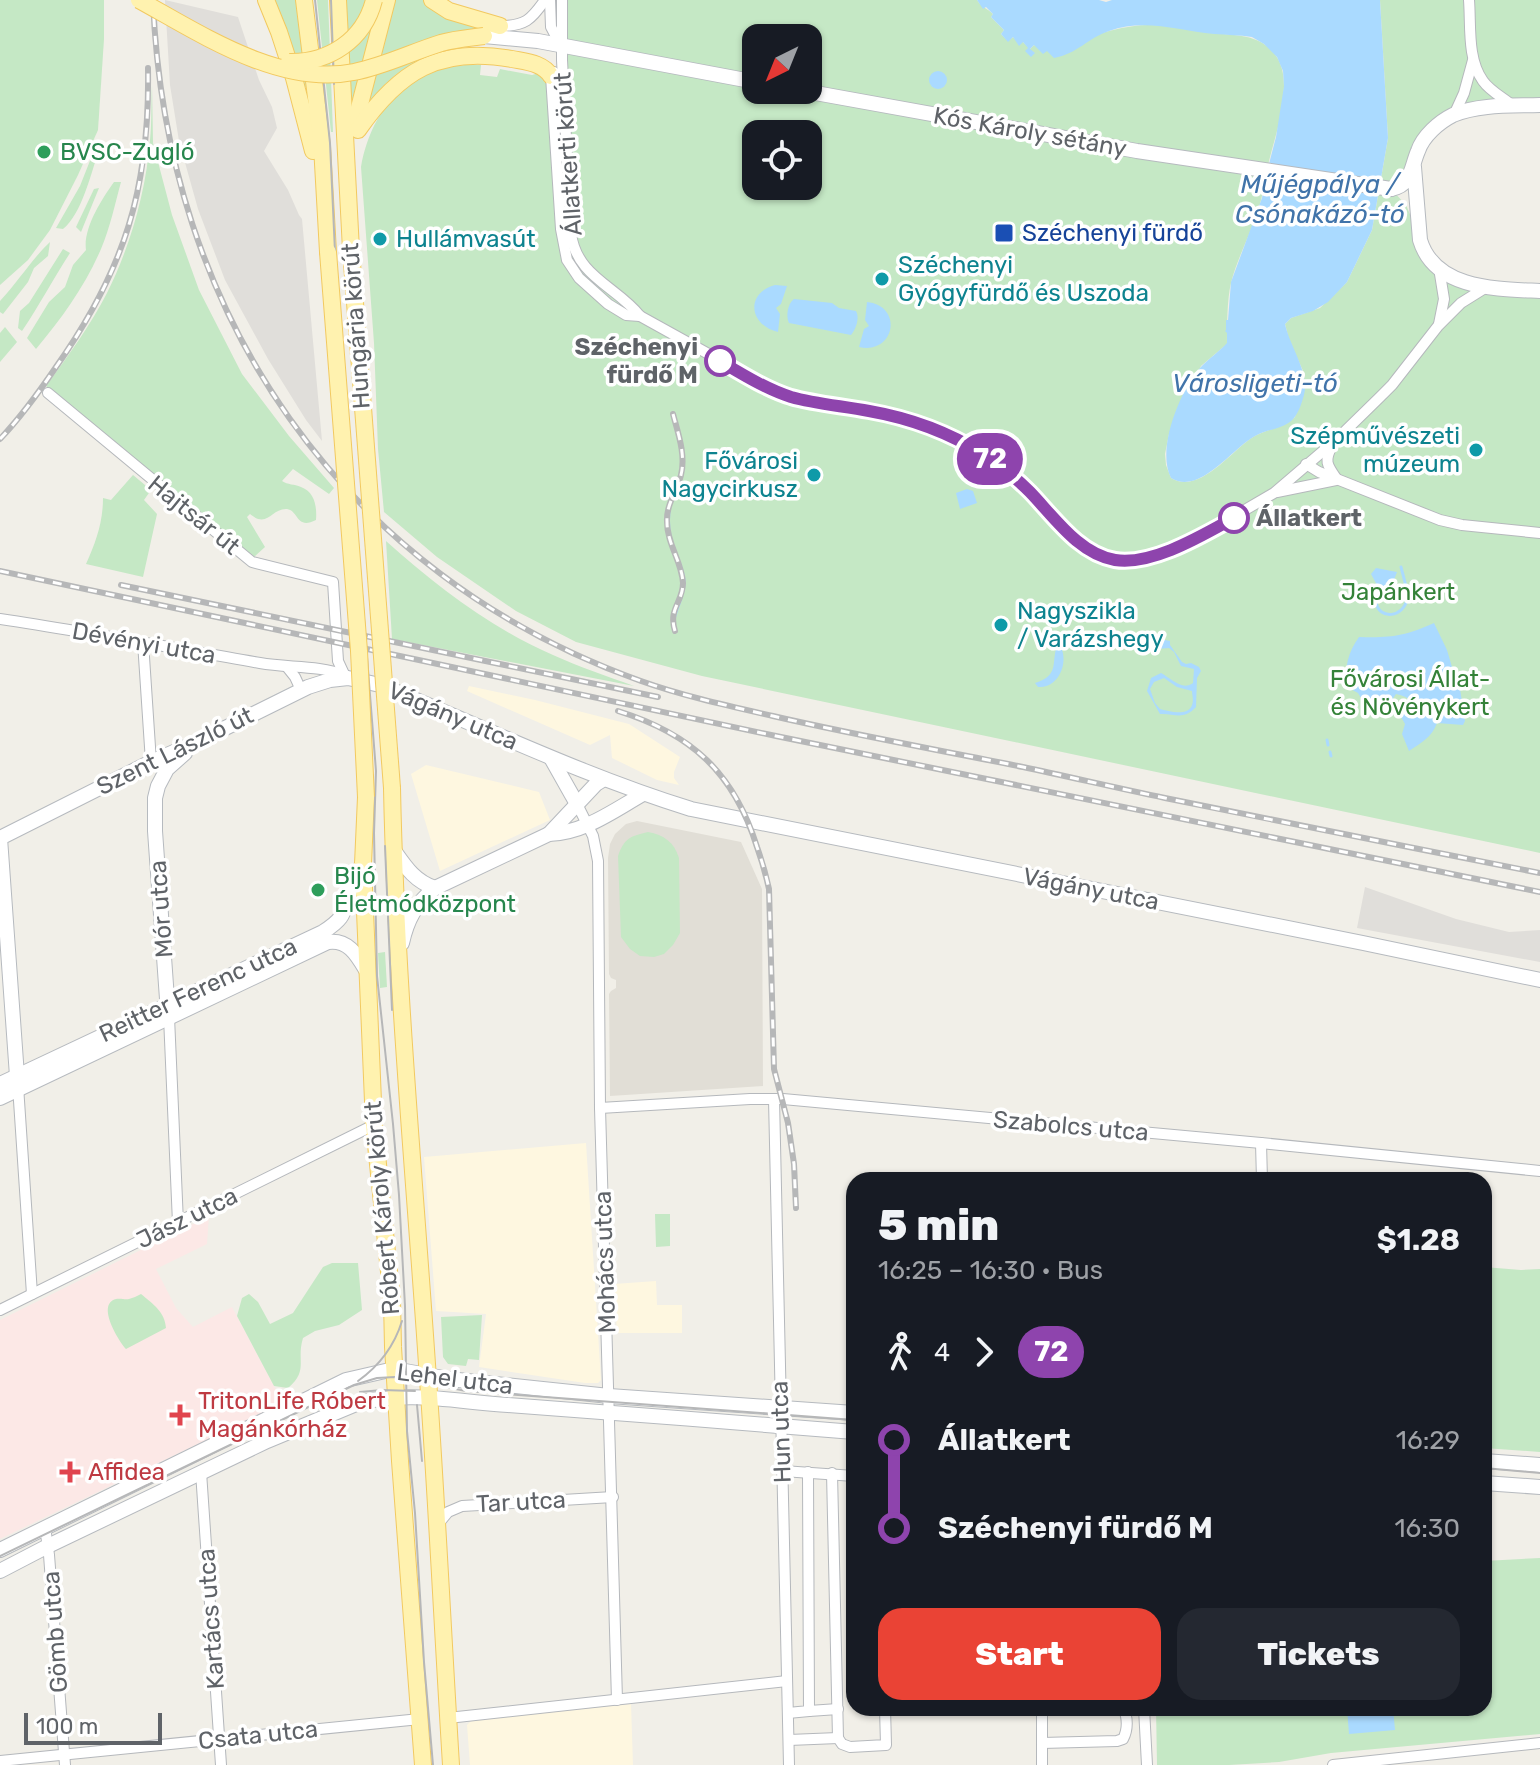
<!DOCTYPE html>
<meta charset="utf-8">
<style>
body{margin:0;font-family:Rubik,sans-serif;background:#242831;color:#f1f3f6;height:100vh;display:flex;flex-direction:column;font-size:30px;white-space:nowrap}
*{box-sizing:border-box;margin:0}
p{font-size:26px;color:#9ea1a6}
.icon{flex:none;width:44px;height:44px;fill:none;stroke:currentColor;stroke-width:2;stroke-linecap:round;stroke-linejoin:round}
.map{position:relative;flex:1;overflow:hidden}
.sheet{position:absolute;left:846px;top:1172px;width:646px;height:544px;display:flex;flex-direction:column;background:#171b24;border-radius:24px;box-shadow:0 2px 6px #0004}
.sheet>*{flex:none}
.badge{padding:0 16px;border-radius:26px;font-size:28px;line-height:52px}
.needle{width:52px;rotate:223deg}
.buttons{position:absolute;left:742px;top:24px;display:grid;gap:16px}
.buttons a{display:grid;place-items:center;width:80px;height:80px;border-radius:16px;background:#171b24;box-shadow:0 2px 6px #0004;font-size:40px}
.scale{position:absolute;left:24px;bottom:20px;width:138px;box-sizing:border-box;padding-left:8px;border:4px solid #5f6368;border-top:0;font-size:22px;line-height:28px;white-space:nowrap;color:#5f6368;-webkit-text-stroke:6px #fff;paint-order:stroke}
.map>.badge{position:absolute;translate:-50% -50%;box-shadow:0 0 0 4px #fff}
.legs{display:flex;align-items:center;gap:12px;height:88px;padding:0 32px;font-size:26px}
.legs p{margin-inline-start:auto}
.summary{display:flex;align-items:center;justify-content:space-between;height:136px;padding:0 32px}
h1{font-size:44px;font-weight:800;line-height:60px}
.primary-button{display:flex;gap:16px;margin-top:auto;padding:16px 32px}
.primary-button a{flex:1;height:92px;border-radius:24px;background:#ea4335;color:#fff;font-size:32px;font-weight:800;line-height:92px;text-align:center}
.primary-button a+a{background:#242831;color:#f1f3f6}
ul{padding:0 32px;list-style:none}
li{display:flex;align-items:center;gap:28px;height:88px;font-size:30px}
li i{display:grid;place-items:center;width:12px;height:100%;margin:0 10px;background:currentColor}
li i::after{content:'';width:20px;height:20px;margin:-10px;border:6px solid;border-radius:50%;background:#171b24}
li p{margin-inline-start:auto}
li:first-child i{background:linear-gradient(#0000 50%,currentColor 0)}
li:last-child i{background:linear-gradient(currentColor 50%,#0000 0)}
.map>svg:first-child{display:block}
</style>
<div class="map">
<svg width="1540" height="1765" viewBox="0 0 1540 1765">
<rect width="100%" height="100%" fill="#f1efe8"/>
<!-- commercial -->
<g fill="#fef7e0">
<path d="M469 686 535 700 629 724 680 757 674 772V778L679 785 657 780 612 758 610 735 590 745 467 691Z"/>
<path d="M426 765 539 792 550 820 440 871 411 774Z"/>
<path d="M586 1143 601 1380 598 1383H585L479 1367 486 1314 436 1311 424 1157Z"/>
<path d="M656 1281 657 1305H682V1333H617L614 1284Z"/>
<path d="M631 1704 633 1765H470L467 1725 472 1720Z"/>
</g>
<!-- industrial -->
<g fill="#e0deda">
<path d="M165 0 238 17 259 80 272 107 277 128 264 151 288 190 299 215 302 219 322 441 306 420 268 359 225 280 198 209 179 141 170 85Z"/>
<path d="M1365 887 1456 919 1509 932 1540 930V962L1357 928Z"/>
</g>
<!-- education -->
<path fill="#e1ded6" d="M637 821 741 842 762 889 763 1086 610 1096 609 994 611 991 616 988V980L611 978 609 974 608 858 610 844 615 834 626 824Z"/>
<!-- medical -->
<path fill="#fce8e6" d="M209 1216 207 1244 156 1269 176 1308 193 1327 232 1307 283 1403 0 1539V1320Z"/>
<!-- green -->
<g fill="#c5e8c5" fill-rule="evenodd">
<path d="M0 0H104V39L98 130 78 175 50 230 28 260 0 285Z"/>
<path d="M269 0H297L307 87 300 88Z"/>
<path d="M317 0H328L333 132H331Z"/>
<path d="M343 0H369L380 14 350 120Z"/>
<path d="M391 0H423L441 15 499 31C456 46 408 56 378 92 372 100 367 110 361 119Z"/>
<path d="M568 0H977C980 6 988 9 993 14L991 17 1004 30 1001 34 1008 41 1013 37 1016 40 1023 42 1030 49 1034 45 1047 51C1080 41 1113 26 1147 25 1169 24 1191 31 1214 33 1239 36 1263 34 1278 59 1293 86 1276 133 1269 161 1265 179 1263 196 1257 214 1249 237 1237 259 1231 283 1227 299 1227 327 1227 344L1201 366 1169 434 1165 454 1166 465 1171 478C1198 495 1230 453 1250 439 1264 429 1282 429 1295 417L1304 373 1289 340 1285 324 1291 318 1320 308 1347 282 1372 230 1388 138 1380 0H1540V105L1514 106 1438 124 1414 167 1392 190 1406 205 1418 233 1448 275 1540 291V853L702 676 576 642 516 611 437 557 384 512 378 449 374 343 361 167C373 103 414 62 481 65L480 75 497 77 500 69 532 75 566 65ZM756 38H808V90H756ZM756 134H808V186H756Z"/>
<path d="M152 85 153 143 172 215 199 290 242 374 289 436 334 488 329 494 293 469 282 481C288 485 294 484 301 487 315 492 317 507 316 520 296 530 299 511 287 509 271 508 268 529 250 514L247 517 265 547 254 557 46 386C68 356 90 326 107 293 130 247 146 192 150 140 152 122 151 103 152 85Z"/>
<path d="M95 148 99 150C91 173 82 214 63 229L56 228 80 186Z"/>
<path d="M114 182H121C115 204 110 228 101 249 85 286 62 318 36 349L27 338 49 302 65 287 73 265 86 250C83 229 101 200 114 182Z"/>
<path d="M99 188 81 232 76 227 94 189Z"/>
<path d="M50 242 48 256 34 268 28 282 3 314 0 312V301C18 282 31 260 50 242Z"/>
<path d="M63 249 70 253C53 279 39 306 22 331L18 328 20 311 29 303Z"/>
<path d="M5 327 17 342 0 362V333Z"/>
<path d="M133 475 151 490 144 500 157 514 143 577 86 564C96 542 103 522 103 498L111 500Z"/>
<path d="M386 541C436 586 491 628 553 655 579 667 607 676 634 686L392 639Z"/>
<path d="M648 832C664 835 674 842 679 858L680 933 673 945 664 954 654 957 640 956 630 949 621 937 618 856C624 838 631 836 648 832Z"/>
<path d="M385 952 387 987 380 988 378 953Z"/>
<path d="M655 1214H670V1246L656 1247Z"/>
<path d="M332 1263H358L362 1310 339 1325 315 1331 303 1338C296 1361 309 1370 288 1388L274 1386 237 1316 242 1298 249 1294 258 1302 270 1324 293 1313 323 1267Z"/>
<path d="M1484 1267 1521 1270 1540 1269V1452L1484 1448Z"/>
<path d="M141 1294C153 1304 165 1312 166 1328L126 1349C118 1340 96 1304 116 1299 121 1298 125 1300 129 1299 133 1298 137 1296 141 1294Z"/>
<path d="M482 1315 479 1360 468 1359 466 1366 448 1364 443 1357 441 1317Z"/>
<path d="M1540 1558V1734L1331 1753 1279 1762 1229 1765H1157L1156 1708H1484V1561Z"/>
</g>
<!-- water -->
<g fill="#aadaff" fill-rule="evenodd">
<path d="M977 0H1099L1106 2 1112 0H1380L1388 138 1372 230 1347 282 1328 302 1313 311 1291 318 1285 324C1290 347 1310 373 1304 395 1302 402 1299 412 1294 418 1285 429 1267 429 1255 436 1232 448 1200 496 1171 478 1156 449 1180 391 1200 368 1208 359 1220 351 1227 343V333L1225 331 1226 330V320H1228L1231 282 1262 198 1270 160 1276 137 1284 86 1283 71 1277 57 1264 44 1252 37C1239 35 1227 35 1214 34 1179 31 1145 18 1109 31 1088 38 1077 54 1054 58L1047 51 1043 54 1034 45 1030 49 1035 53 1031 57 1025 51 1028 48 1023 42 1019 46 1013 37 1008 42 1001 34 1004 30 991 17 993 14 986 7 983 9Z"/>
<circle cx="938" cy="80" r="9"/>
<path d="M775 285 787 286 781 304 776 308 780 314 778 332C749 325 745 293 775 285Z"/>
<path d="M794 299 832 303 839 308 856 311C860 318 856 329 851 335L789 323C786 317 787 304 794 299Z"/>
<path d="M867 302C904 306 895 355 859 347L864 329 869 326 865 320Z"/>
<path d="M967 489 973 491 977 503 960 509 956 493Z"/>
<path d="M1376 568 1397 572 1392 585 1380 589 1376 588 1377 585 1371 574Z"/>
<path d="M1434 623 1447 650 1452 667 1458 676 1465 721 1463 725 1437 723C1432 737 1421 743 1409 751L1402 734 1405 724 1401 717 1389 710 1381 711 1379 716H1375L1367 708 1358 693 1347 687C1344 668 1348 652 1359 637 1391 638 1405 636 1434 623ZM1396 694C1406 696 1417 702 1417 714 1408 715 1397 708 1392 700Z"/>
<path d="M1160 639 1170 641V645L1182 662 1186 664 1191 663 1199 667 1201 671 1197 678 1196 707C1183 721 1174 713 1160 714L1147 691 1151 678 1161 673C1172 679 1182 691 1193 683L1194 669 1181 666 1174 652 1169 648 1157 649 1154 647 1156 642ZM1164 678 1177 687 1192 691C1192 695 1194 700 1192 705 1188 717 1168 711 1160 709L1155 703 1150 689 1154 682Z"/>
<path d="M1058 643C1071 658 1060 689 1038 687L1035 683C1061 675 1050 662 1058 643Z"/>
<path d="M1347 1708H1393L1395 1730 1349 1734Z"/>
</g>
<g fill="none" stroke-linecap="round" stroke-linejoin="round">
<!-- stream -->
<g stroke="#aadaff" stroke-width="3">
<path d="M670 506C667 520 669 536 674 550 678 560 683 569 684 580 685 593 678 604 675 616"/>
<path d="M1378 589C1377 593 1376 597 1376 602 1379 621 1404 617 1407 599 1408 589 1403 576 1401 567"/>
<path d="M1327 740 1328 745"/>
<path d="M1330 752 1331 756"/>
</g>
<!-- street casing -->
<g stroke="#b5b8bc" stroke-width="12">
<g id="street">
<path d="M550 0 551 27 560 44"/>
<path d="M562 0V60L571 234C577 277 616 286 640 316L770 388C802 402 837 405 871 411 911 419 951 433 985 455 1000 465 1014 477 1028 490 1057 518 1084 563 1130 560L1162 552 1190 542 1274 493 1336 440 1380 397 1392 385 1438 326 1461 303 1485 288"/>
<path d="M1469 0C1471 25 1467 59 1483 81 1490 91 1502 97 1512 105"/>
<path d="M500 26C525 26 531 20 545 0"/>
<path d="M554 72 551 76 561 229 567 260 579 278 608 304 626 315 640 316"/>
<path d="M1454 115 1464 93 1473 60"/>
<path d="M1439 324 1444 299 1439 268"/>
<path d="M48 393 252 562 333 582 338 661 344 674"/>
<path d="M1332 446C1324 461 1327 465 1336 478"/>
<path d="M1306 464 1319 472 1440 520 1462 525 1540 533"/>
<path d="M1277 492 1336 480"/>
<path d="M0 619C87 632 173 648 260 663 288 668 318 665 345 675"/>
<path d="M143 642 151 762"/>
<path d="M287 667 295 677 301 690"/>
<path d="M577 804 593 836 598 861 600 1108 617 1700"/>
<path d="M169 1017 178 1223"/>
<path d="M18 1086 32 1294"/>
<path d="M774 1099 789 1765"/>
<path d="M600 1108 750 1099H783L1261 1143 1540 1171"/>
<path d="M1261 1143 1262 1180"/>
<path d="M0 1310 374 1125"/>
<path d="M783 1471 854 1476"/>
<path d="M201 1472 221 1765"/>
<path d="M832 1473 838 1738 842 1744 850 1747 886 1745 885 1708"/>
<path d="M438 1524 448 1512 462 1506 613 1497"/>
<path d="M45 1527 49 1555 65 1765"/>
<path d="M1042 1708V1765"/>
<path d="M1144 1708 1147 1765"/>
<path d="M1042 1709 1098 1708"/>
<path d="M809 1711 838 1709"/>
<path d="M788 1713 809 1711 808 1472"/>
<path d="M448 1718 787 1681"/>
<path d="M789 1740 838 1738"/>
<path d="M1042 1743 1117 1741 1123 1739C1128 1730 1128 1717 1123 1708H1120"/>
<path d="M0 1761 420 1719"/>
<path d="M1333 1765 1540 1743"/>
</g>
</g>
<!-- secondary casing -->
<g stroke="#b6babf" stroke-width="16">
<g id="secondary">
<path d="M484 36 538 41 756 82"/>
<path d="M799 90 1137 151 1391 189"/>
<path d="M1414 167 1420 240C1435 290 1498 289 1540 291"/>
<path d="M1391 189C1412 185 1411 167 1418 151 1423 136 1439 122 1453 115 1479 104 1512 106 1540 105"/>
<path d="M551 758 577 804"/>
<path d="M549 834 596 784 604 779"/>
<path d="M393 849C405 866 414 881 435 888"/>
<path d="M402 943C407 920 416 903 435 888L549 834C584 833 613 811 643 794"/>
<path d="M168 1013 155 831V798L158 786 167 769 185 753"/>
<path d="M17 1076 0 838 151 762 199 741 308 687 330 680 348 678 380 685C483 727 584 776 691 809L1363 943 1540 980"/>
<path d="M0 1084 323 932C348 916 342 912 351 889 355 881 359 872 362 864"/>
<path d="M0 1098 328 942C348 939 357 955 366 970"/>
<path d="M1484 1461 1540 1465"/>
<path d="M1484 1483 1540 1487"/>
<path d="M0 1550 346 1380 394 1369 449 1379 609 1396 854 1413"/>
<path d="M0 1571 48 1546 267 1441 356 1404C407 1390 457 1402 508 1405 623 1413 739 1423 854 1432"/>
</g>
</g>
<!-- primary casing -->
<g stroke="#f2c960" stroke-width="18">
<g id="primary">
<path d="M266 0 279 32 294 78 313 151"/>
<path d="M304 0 322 146 328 252"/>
<path d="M338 0 351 250"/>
<path d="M432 0 449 11 500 26"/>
<path d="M358 129 359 108 387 0"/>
<path d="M358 130C399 71 439 46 512 59 527 62 543 63 551 76"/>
<path d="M392 788C396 986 415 1182 428 1379 437 1508 443 1636 451 1765"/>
<path d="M366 797 363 864 374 1125 392 1301 393 1347 400 1461 423 1765"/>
</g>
</g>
<!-- street -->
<use href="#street" stroke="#fff" stroke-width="10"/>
<!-- secondary -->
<use href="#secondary" stroke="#fff" stroke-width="14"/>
<!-- primary -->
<use href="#primary" stroke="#fff2af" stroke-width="16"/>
<!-- tram -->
<g stroke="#b6b7b8" stroke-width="2">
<path d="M315 0 330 143 335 252 376 771 374 833 377 976 393 1124 399 1195 405 1306 407 1431 415 1513 424 1662 433 1765"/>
<path d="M331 0 334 84"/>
<path d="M385 846 392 1010"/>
<path d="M358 1381C379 1366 394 1347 402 1321"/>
<path d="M360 1392 382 1390 415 1391"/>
<path d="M417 1405 422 1461"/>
<path d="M1484 1468 1540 1473"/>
<path d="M0 1556 296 1413 354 1385 377 1378 395 1377 466 1391 854 1420"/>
</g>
<!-- rail casing -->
<g stroke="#b6b7b8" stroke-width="6">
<g id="rail">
<path d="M153 0C165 314 342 574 641 681 683 696 729 706 773 716 855 735 939 750 1023 767 1070 777 1117 788 1165 798 1290 824 1415 848 1540 873"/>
<path d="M673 414C678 433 686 455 681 475 677 492 666 504 667 522 667 544 682 562 683 583 683 602 668 609 675 631"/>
<path d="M0 439C21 417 39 392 56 367 125 269 150 188 148 68"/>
<path d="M0 571 776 736 1540 892"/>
<path d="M121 585 658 697"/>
<path d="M618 711C692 734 734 773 757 847 762 861 766 875 769 889L774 1069 788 1123 794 1164 796 1208"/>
</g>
</g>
<!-- rail -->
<use href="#rail" stroke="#fff" stroke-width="3" stroke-dasharray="9" stroke-linecap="butt"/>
<!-- primary-bridge casing -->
<g stroke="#f2c960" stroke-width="18" stroke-linecap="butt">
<g id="primary-bridge">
<path d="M139 0C201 34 280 87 354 72 384 66 412 52 441 43 455 39 469 38 484 36"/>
<path d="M289 62C329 63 364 40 374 0"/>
<path d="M351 250 392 788"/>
<path d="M328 252 359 651 366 797"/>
</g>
</g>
<!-- primary-bridge -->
<use href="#primary-bridge" stroke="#fff2af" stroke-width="16"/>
</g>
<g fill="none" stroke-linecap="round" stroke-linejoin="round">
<!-- line-1 casing -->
<g stroke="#fff" stroke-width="18">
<path id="line-1" d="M720 361C742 374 766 389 791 397 816 404 843 406 869 411 909 418 948 432 983 454 1000 465 1016 478 1030 492 1054 517 1079 554 1115 560 1152 566 1203 535 1234 518"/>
</g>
<!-- line-1 -->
<use href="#line-1" stroke="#8e44ad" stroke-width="12"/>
</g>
<!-- markers -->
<g fill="#2e9e5b" stroke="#fff" stroke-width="3">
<circle cx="44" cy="152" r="8"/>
<circle cx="318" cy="890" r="8"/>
</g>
<rect fill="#1a4fb4" stroke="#fff" stroke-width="3" x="994" y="223" width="20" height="20" rx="4"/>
<g fill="#0f9aa8" stroke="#fff" stroke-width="3">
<circle cx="380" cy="239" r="8"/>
<circle cx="882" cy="279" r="8"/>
<circle cx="1476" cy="450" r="8"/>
<circle cx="814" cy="475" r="8"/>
<circle cx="1001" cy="625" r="8"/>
</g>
<g fill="#fff" stroke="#8e44ad" stroke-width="4">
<circle cx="720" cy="361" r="14"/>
<circle cx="1234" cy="518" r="14"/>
</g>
<g fill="#e0444e" stroke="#fff" stroke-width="3">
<path d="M176 1403h8v8h8v8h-8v8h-8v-8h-8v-8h8z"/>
<path d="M66 1460h8v8h8v8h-8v8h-8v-8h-8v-8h8z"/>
</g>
<g text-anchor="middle" stroke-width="7" stroke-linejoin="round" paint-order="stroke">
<!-- street labels -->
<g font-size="24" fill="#5f6368" stroke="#fff">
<text transform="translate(1030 132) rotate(10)" y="8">Kós Károly sétány</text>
<text transform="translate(568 154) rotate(-94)" y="8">Állatkerti körút</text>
<text transform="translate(356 326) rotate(-94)" y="8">Hungária körút</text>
<text transform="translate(194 515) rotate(39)" y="8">Hajtsár út</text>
<text transform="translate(144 643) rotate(10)" y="8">Dévényi utca</text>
<text transform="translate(453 716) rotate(23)" y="8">Vágány utca</text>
<text transform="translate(175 751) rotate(-26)" y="8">Szent László út</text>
<text transform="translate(1091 889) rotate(11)" y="8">Vágány utca</text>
<text transform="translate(161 909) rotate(-94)" y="8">Mór utca</text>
<text transform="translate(198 990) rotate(-25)" y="8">Reitter Ferenc utca</text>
<text transform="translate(1071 1126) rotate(5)" y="8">Szabolcs utca</text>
<text transform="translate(382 1208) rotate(-95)" y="8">Róbert Károly körút</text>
<text transform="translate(187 1218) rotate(-26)" y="8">Jász utca</text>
<text transform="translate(605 1262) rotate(-92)" y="8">Mohács utca</text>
<text transform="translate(455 1379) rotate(7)" y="8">Lehel utca</text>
<text transform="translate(781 1432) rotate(-92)" y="8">Hun utca</text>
<text transform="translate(521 1502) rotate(-3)" y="8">Tar utca</text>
<text transform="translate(211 1619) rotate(-94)" y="8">Kartács utca</text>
<text transform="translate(55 1632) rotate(-94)" y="8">Gömb utca</text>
<text transform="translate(258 1735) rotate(-6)" y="8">Csata utca</text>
</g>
<!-- leisure labels -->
<g font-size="24" fill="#27864d" stroke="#fff" text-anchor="start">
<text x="60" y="160">BVSC-Zugló</text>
<text x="334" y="884">Bijó<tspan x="334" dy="28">Életmódközpont</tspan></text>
</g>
<!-- transit labels -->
<g font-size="24" fill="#164399" stroke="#fff" text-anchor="start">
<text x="1022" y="241">Széchenyi fürdő</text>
</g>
<!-- culture labels -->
<g font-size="24" fill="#0d838f" stroke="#fff" text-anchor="start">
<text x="396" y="247">Hullámvasút</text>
<text x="898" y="273">Széchenyi<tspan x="898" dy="28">Gyógyfürdő és Uszoda</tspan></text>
<text x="1460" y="444" text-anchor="end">Szépművészeti<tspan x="1460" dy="28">múzeum</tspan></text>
<text x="798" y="469" text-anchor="end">Fővárosi<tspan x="798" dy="28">Nagycirkusz</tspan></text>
<text x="1017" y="619">Nagyszikla<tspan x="1017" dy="28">/ Varázshegy</tspan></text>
</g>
<!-- stop labels -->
<g font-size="24" font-weight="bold" fill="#5f6368" stroke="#fff" text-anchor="end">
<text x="698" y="355">Széchenyi<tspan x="698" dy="28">fürdő M</tspan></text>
<text x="1256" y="526" text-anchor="start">Állatkert</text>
</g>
<!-- park labels -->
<g font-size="24" fill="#348238" stroke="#fff">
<text x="1398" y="600">Japánkert</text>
<text x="1410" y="687">Fővárosi Állat-<tspan x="1410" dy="28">és Növénykert</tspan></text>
</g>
<!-- health labels -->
<g font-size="24" fill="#be3a42" stroke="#fff" text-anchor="start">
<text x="198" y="1409">TritonLife Róbert<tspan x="198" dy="28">Magánkórház</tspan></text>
<text x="88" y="1480">Affidea</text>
</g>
<!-- water labels -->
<g font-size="26" font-style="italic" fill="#4174aa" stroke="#fff">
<text x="1320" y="193">Műjégpálya /<tspan x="1320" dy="30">Csónakázó-tó</tspan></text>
<text x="1255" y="392">Városligeti-tó</text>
</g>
</g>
</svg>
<div class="buttons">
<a><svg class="needle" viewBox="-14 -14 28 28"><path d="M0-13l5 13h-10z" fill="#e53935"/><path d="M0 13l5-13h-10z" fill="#9ea1a6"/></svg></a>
<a><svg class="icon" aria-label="locate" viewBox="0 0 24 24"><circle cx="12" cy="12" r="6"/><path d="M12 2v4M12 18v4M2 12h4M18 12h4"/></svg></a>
</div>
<div class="scale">100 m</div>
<b class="badge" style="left:990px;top:459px;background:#8e44ad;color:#fff">72</b>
<section class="sheet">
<div class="summary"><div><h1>5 min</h1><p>16:25 – 16:30 · Bus</p></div><b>$1.28</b></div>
<div class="legs"><svg class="icon" aria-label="walk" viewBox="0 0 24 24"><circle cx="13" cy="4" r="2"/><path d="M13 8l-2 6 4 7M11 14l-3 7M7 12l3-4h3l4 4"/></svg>4<svg class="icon" aria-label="forward" viewBox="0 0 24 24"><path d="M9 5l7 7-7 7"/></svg><b class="badge" style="background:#8e44ad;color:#fff">72</b></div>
<ul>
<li><i style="color:#8e44ad"></i><b>Állatkert</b><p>16:29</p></li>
<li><i style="color:#8e44ad"></i><b>Széchenyi fürdő M</b><p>16:30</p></li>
</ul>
<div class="primary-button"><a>Start</a><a>Tickets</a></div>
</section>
</div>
